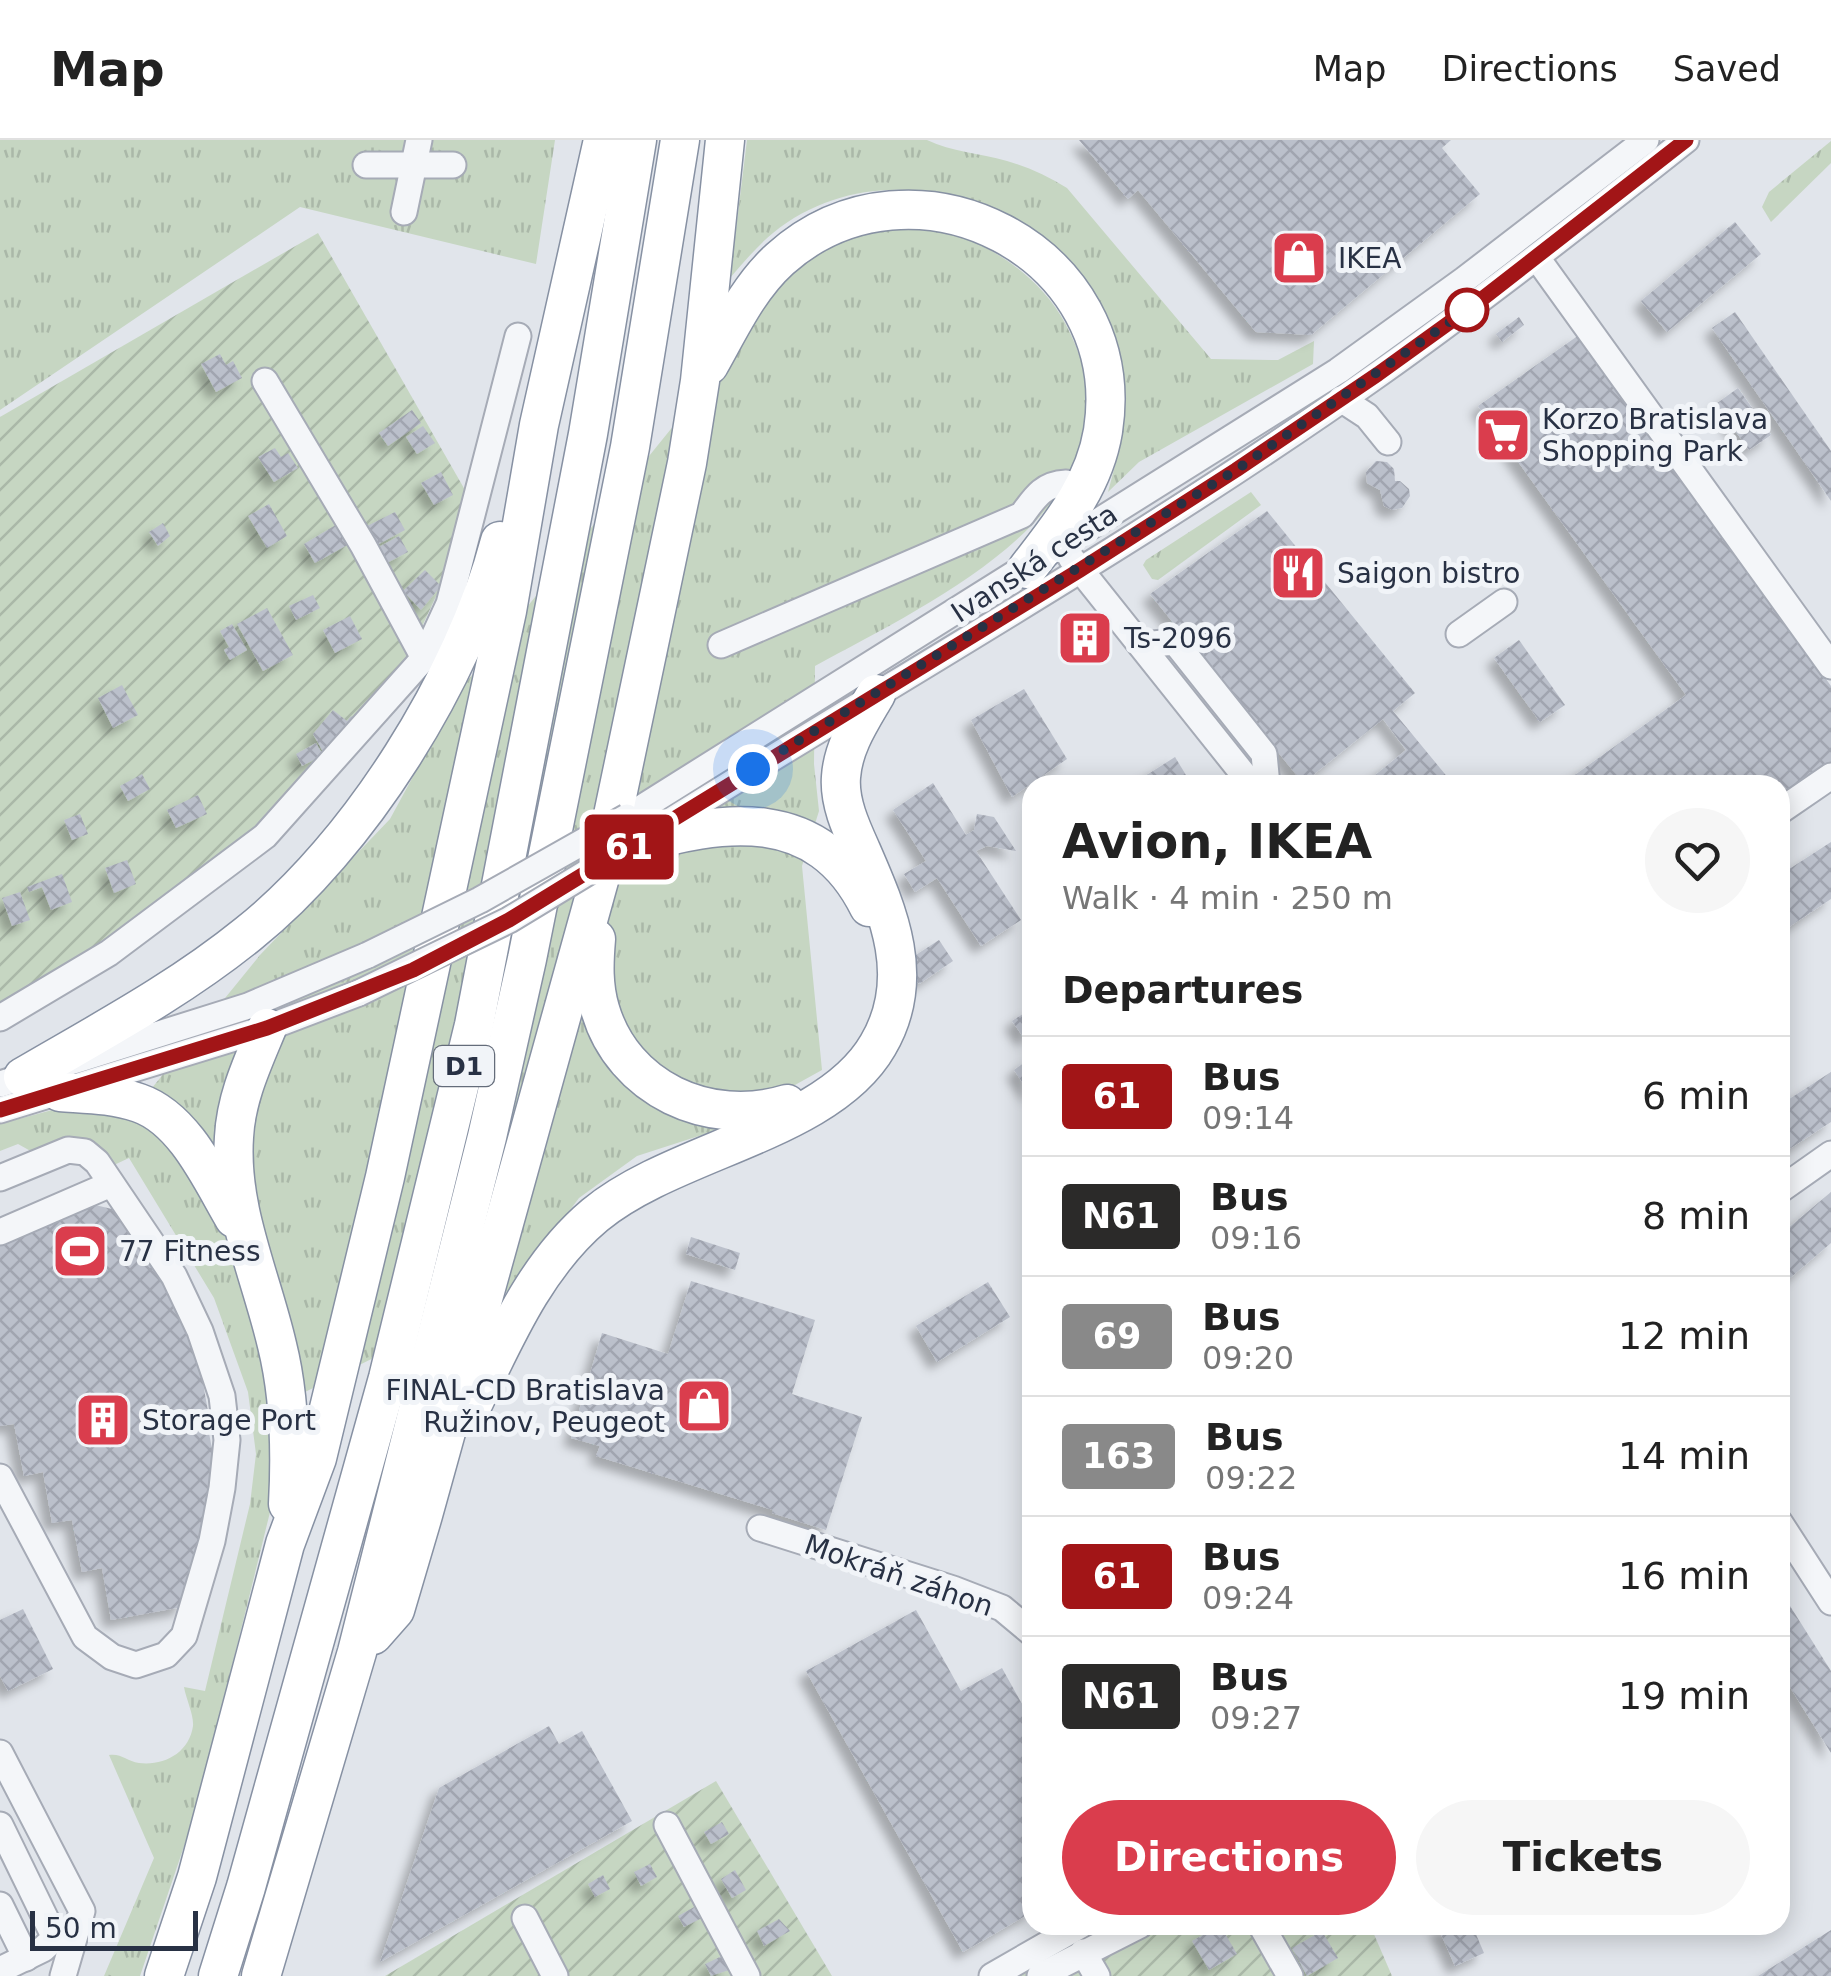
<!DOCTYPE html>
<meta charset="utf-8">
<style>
body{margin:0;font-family:"DejaVu Sans",sans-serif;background:#f6f6f6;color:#222;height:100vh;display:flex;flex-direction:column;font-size:38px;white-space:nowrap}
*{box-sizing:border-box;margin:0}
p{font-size:32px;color:#767676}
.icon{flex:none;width:55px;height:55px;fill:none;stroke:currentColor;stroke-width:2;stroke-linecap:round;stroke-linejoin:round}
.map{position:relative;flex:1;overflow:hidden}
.drawer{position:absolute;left:1022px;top:635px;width:768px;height:1160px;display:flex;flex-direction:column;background:#fff;border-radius:30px;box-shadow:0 5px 25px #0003}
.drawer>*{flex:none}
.badge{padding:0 20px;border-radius:8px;font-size:35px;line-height:65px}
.scale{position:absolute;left:30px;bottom:25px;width:168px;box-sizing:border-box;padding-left:10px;border:5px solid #283144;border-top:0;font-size:28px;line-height:35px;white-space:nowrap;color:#283144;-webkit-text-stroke:8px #f1f4f8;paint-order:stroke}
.you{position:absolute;width:50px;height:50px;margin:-25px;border:8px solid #fff;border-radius:50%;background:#1a73e8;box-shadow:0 0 0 15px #1a73e833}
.map>.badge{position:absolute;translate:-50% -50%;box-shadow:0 0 0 5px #fff}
h2{padding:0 40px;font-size:38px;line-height:90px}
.round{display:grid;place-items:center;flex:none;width:105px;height:105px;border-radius:52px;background:#f6f6f6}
.summary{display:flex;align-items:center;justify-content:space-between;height:170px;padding:0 40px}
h1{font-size:48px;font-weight:700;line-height:75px}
.button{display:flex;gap:20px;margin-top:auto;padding:20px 40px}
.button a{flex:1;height:115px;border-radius:60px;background:#da3d4d;color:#fff;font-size:40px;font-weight:700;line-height:115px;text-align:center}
.button a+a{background:#f6f6f6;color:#222}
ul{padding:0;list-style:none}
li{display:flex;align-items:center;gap:30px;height:120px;padding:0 40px;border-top:2px solid #e0e0e0}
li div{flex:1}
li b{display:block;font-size:38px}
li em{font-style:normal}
li .badge{min-width:110px;font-weight:700;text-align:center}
header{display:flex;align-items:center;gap:60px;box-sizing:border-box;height:140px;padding:0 50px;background:#fff;border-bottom:2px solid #e0e0e0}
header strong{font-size:48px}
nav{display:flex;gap:55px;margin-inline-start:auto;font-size:35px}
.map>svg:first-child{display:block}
</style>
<header>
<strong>Map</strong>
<nav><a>Map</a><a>Directions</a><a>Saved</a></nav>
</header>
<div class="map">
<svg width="1831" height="1836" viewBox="0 0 1831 1836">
<defs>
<pattern id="grass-tufts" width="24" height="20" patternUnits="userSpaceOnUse" patternTransform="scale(2.5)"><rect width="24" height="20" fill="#c6d6c2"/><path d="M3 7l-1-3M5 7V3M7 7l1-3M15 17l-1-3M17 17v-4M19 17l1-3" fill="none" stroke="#aab8a8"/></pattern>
<pattern id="garden-furrows" width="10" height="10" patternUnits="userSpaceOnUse" patternTransform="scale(2.5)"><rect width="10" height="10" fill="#c6d6c2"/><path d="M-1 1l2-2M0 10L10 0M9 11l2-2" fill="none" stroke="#aab8a8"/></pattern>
<pattern id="building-cross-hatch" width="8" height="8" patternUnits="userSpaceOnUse" patternTransform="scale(2.5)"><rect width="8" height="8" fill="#bbc0cb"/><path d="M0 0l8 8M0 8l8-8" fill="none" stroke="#a1a5b0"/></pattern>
<filter id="shadow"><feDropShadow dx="-8" dy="8" stdDeviation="5" flood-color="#0004"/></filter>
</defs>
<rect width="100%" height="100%" fill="#e1e5eb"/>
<!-- grass -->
<g fill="url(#grass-tufts)">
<path d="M0 0H555L536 124 300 67 0 270Z"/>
<path d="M747 0H927C952 12 979 13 1007 21 1028 27 1048 36 1067 48L1211 219 1278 220 1314 201 1313 224 1139 322 1108 352 1120 307 1121 273 1060 114C981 44 860 23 773 93 757 106 744 122 730 138Z"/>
<path d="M1831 1V23L1771 82 1762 67 1769 52Z"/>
<path d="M902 88C921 91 944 90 962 97 1004 113 1044 144 1065 183 1160 359 937 459 815 526L814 624 819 671 802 726 822 930 708 993 637 1016 579 1058 510 1150 279 1265 273 1360 197 1668 140 1836H104L154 1718 109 1615C121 1613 127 1621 139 1623 164 1626 189 1613 193 1586 194 1575 186 1559 184 1547L205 1551 250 1364 256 1314 248 1252 214 1158 129 1018 114 1025C92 993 69 1007 36 1014L18 1004 0 1011V984L56 969 130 975 260 815 390 679 460 550 721 227 775 138 838 100Z"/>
<path d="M1251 352 1261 365 1158 440 1152 439 1143 425 1146 420Z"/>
</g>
<!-- garden -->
<g fill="url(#garden-furrows)">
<path d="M318 93 469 357 444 439 407 519 277 675 62 835 0 869V277Z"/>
<path d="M716 1641 832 1836H385Z"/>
<path d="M1100 1785H1370L1392 1836H1009Z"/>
</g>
<!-- building -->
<g fill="url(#building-cross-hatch)" filter="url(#shadow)">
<path d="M1079 0H1451L1442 8 1480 54 1311 195 1256 192 1138 50 1128 59Z"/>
<path d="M1735 82 1761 114 1667 192 1641 161Z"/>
<path d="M1735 172 1831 311V361L1712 188Z"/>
<path d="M1519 177 1524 185 1502 202 1496 194Z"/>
<path d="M1579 195 1831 546V626L1780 660V645H1561L1686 555 1478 266Z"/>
<path d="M220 214 226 225 233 221 242 238 216 252 201 224Z"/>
<path d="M1738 248 1771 295 1749 310 1716 264Z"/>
<path d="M412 270 421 283 388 306 379 293Z"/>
<path d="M423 286 435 303 417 314 406 297Z"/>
<path d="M275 308 281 317 288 313 298 328 274 342 258 317Z"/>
<path d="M1376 321 1387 322 1394 329 1395 341H1400L1409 349 1410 356 1402 368 1392 370 1384 366 1380 350 1367 343 1366 332Z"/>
<path d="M441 332 453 355 434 365 421 343Z"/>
<path d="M269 364 287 396 267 408 248 376Z"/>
<path d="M1267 371 1415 553 1393 571 1454 645H1363L1406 610 1383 579 1303 643 1150 454Z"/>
<path d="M395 372 405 390 373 407 363 388Z"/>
<path d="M163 383 170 396 158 406 149 392Z"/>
<path d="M339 383 351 403 315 423 304 404Z"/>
<path d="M399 396 408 412 383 425 375 409Z"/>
<path d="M425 430 441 446 421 470 403 451Z"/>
<path d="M313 455 320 468 296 480 289 466Z"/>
<path d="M267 468 293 515 263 531 237 484Z"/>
<path d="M350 476 362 499 335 513 323 490Z"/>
<path d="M232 484 247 510 230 520 224 510 229 507 220 491Z"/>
<path d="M1519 500 1565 565 1540 582 1494 518Z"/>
<path d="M122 545 138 575 113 588 98 558Z"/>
<path d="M1024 549 1067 619 1012 657 971 580Z"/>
<path d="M333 570 347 581 351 576 358 582 327 619 313 594Z"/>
<path d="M316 603 323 615 302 626 296 614Z"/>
<path d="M1175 617 1192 645H1131Z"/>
<path d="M142 634 150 649 128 661 120 646Z"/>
<path d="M933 643 966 695 974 690 977 674 994 677 1016 711 987 706 976 711 1021 780 981 806 937 738 915 752 904 734 926 721 893 670Z"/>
<path d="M198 655 207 674 176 688 167 670Z"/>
<path d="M80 674 88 694 72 700 64 680Z"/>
<path d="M1831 702V759L1780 793V735Z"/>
<path d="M127 720 136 744 114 753 105 728Z"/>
<path d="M62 734 72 762 51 770 42 747 29 752 27 747Z"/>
<path d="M20 752 30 780 12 786 2 758Z"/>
<path d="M939 800 953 821 919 844 905 822Z"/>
<path d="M1032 868V893L1024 898 1012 881Z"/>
<path d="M1032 917V957L1014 930Z"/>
<path d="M1831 932V982L1780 1015V965Z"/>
<path d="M1831 1052V1103L1783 1144 1780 1095Z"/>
<path d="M91 1064 116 1070 168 1148 165 1149 196 1210 206 1242 203 1243 209 1277H206L212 1309 215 1308 206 1379 182 1467 111 1480 102 1428 82 1432 72 1380 52 1383 43 1332 24 1336 14 1284 0 1286V1099Z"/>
<path d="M691 1097 740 1113 735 1130 686 1114Z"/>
<path d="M691 1141 815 1180 792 1254 862 1277 826 1390 772 1373 773 1370 596 1316 600 1306 571 1298 602 1193 668 1214Z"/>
<path d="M988 1142 1010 1177 937 1222 916 1186Z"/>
<path d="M1780 1450 1831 1531V1613L1780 1531Z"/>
<path d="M23 1469 53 1529 8 1551 0 1536V1480Z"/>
<path d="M916 1470 961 1551 1002 1528 1032 1582V1772L963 1812 806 1531Z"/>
<path d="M549 1586 559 1604 582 1591 632 1681 380 1822 439 1648Z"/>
<path d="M722 1682 729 1694 711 1704 704 1692Z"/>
<path d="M650 1724 657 1737 641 1746 634 1732Z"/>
<path d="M735 1730 746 1750 732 1758 721 1739Z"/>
<path d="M603 1735 610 1749 595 1757 588 1744Z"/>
<path d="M696 1766 702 1778 684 1787 678 1776Z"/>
<path d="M779 1779 790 1791 764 1806 757 1791Z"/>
<path d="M1220 1785 1237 1814 1209 1830 1192 1801Z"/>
<path d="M1437 1785H1472L1484 1813 1455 1826Z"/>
<path d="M1831 1790V1836H1758Z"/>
<path d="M1322 1791 1338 1818 1307 1836 1292 1808Z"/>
<path d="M722 1816 729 1830 711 1836 705 1824Z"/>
</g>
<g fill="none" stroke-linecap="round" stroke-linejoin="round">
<!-- minor casing -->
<g stroke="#a6abb6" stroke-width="29">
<g id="minor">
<path d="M366 25H453"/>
<path d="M404 72 419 0"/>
<path d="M1537 118 1831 526"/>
<path d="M265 241 363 405 424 518"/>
<path d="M1341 259 1367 276 1388 302"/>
<path d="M1071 418 1252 645"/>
<path d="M1459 494 1504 462"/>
<path d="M721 505 1022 375C1035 357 1043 344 1066 343"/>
<path d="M1141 505 1175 502 1264 614 1267 645"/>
<path d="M1780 671 1831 636"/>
<path d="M627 677 1338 231 1464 140 1646 0"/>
<path d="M653 692C895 540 1146 399 1380 233 1484 159 1585 80 1686 0"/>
<path d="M0 878 109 813 265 696 424 518 449 464 518 196"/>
<path d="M0 944 248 866 368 815"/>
<path d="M0 970 267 888 359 853"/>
<path d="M0 1038 68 1010 85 1012 97 1022 174 1136 200 1191 222 1256 227 1300 222 1348 212 1401 184 1496 166 1515 136 1525 112 1517 85 1497 0 1337"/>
<path d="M1780 1050 1831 1014"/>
<path d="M0 1092 111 1044"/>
<path d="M1780 1383 1831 1462"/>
<path d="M760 1388 953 1449 1002 1468 1032 1493"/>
<path d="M0 1613 82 1771 63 1836"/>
<path d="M0 1685 55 1798 43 1809 0 1830"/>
<path d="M667 1685 747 1836"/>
<path d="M0 1765 26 1818"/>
<path d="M525 1778 555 1836"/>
<path d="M1261 1785 1290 1836"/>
<path d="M1083 1812 1097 1836"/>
<path d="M992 1836 1081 1785"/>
<path d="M1040 1836 1140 1785"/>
</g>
</g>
<!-- highway casing -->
<g stroke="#8791a3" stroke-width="41">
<g id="highway">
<path d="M709 225C730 188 748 148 780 119 913 0 1131 112 1103 291 1094 346 1060 386 1027 429"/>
<path d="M631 706C722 679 818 664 869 767"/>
<path d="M596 799C594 823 593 845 600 869 623 949 709 988 787 964"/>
<path d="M267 888C252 924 236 958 234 997 229 1069 261 1136 277 1205 290 1257 291 1310 288 1364"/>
<path d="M23 937C100 892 179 850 248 794 359 706 464 538 500 401"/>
<path d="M60 952C87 954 113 954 139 963 185 979 211 1039 234 1078"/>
<path d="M469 1272C503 1202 534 1126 595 1075 675 1009 828 992 878 905 917 839 889 774 861 710 851 688 839 662 841 637 843 606 861 580 876 554"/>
<path d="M373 1495 395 1470 423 1375 600 737 687 323 700 241 725 0"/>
<path d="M164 1836 197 1737 285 1404 317 1318 385 1037 507 471 539 285 603 0"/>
<path d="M218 1836 246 1747 388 1238 474 885 588 294 637 0"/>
<path d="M261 1836 357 1512 487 997 527 819 630 307 680 0"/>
</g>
</g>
<!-- minor -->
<use href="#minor" stroke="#f4f6f9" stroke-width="25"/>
<!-- highway -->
<use href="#highway" stroke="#fff" stroke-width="38"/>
<!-- minor-bridge casing -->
<g stroke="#a6abb6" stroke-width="29" stroke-linecap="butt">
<g id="minor-bridge">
<path d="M368 815 480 760 627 677"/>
<path d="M359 853 509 780 631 706"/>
</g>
</g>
<!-- minor-bridge -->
<use href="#minor-bridge" stroke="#f4f6f9" stroke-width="25"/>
</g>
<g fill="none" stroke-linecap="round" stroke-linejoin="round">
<!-- line casing -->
<g stroke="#fff" stroke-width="22">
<path id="line" d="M0 970 267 888 413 830 509 780 1080 430 1236 330 1378 234 1482 159 1686 0"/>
</g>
<!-- line -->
<use href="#line" stroke="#a21517" stroke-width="15"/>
<!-- walk -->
<path stroke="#283144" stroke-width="10" stroke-dasharray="0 18" d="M753 629 1236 330 1467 170"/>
</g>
<!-- icons -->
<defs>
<g id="shop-square" transform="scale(2.875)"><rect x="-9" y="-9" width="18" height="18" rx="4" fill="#da3d4d" stroke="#f1f4f8"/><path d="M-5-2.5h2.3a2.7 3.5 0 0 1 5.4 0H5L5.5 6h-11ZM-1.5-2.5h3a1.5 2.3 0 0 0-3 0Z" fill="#fff"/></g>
<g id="supermarket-square" transform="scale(2.875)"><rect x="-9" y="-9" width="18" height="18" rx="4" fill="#da3d4d" stroke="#f1f4f8"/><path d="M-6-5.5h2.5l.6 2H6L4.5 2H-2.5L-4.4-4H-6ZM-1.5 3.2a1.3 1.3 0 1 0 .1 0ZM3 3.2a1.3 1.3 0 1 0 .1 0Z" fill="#fff"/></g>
<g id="restaurant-square" transform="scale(2.875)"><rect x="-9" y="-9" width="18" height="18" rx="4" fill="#da3d4d" stroke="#f1f4f8"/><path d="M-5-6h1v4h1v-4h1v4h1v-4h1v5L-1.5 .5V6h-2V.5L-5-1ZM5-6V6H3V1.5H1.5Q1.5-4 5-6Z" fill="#fff"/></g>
<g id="building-square" transform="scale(2.875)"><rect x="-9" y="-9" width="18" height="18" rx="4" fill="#da3d4d" stroke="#f1f4f8"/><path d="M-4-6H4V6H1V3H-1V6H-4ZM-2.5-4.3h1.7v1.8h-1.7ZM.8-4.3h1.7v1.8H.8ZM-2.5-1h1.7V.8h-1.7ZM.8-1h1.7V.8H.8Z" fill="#fff"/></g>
<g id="stadium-square" transform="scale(2.875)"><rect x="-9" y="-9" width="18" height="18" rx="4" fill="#da3d4d" stroke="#f1f4f8"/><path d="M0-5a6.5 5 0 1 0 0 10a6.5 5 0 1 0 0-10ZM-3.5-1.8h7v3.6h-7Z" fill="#fff"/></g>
</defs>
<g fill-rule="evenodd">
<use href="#shop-square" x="1299" y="118"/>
<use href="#supermarket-square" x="1503" y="295"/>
<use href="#restaurant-square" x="1298" y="433"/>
<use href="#building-square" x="1085" y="498"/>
<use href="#stadium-square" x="80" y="1111"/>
<use href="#shop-square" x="704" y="1266"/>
<use href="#building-square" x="103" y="1280"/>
</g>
<!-- markers -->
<circle fill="#fff" stroke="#a21517" stroke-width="5" cx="1467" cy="170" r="20"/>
<g text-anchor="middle" stroke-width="10" stroke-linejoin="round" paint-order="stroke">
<!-- shield labels -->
<rect fill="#f1f4f8" stroke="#646c7a" stroke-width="2.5" x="434" y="906" width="60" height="40" rx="8"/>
<g font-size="25" font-weight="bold" fill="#283144">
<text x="464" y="935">D1</text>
</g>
<!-- poi labels -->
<g font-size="28" fill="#283144" stroke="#f1f4f8" text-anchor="start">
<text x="1338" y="128">IKEA</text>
<text x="1542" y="289">Korzo Bratislava<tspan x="1542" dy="32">Shopping Park</tspan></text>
<text x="1337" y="443">Saigon bistro</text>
<text x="1124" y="508">Ts-2096</text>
<text x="119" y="1121">77 Fitness</text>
<text x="665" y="1260" text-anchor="end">FINAL-CD Bratislava<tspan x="665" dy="32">Ružinov, Peugeot</tspan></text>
<text x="142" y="1290">Storage Port</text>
</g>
<!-- street labels -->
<g font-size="28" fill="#283144" stroke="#f1f4f8">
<text transform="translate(1034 423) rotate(-33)" y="10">Ivanská cesta</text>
<text transform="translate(899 1435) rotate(19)" y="10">Mokráň záhon</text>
</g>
</g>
</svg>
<div class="scale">50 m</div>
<div class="you" style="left:753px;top:629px"></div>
<b class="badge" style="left:629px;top:707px;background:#a21517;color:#fff">61</b>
<section class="drawer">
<div class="summary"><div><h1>Avion, IKEA</h1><p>Walk · 4 min · 250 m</p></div><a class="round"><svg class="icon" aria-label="heart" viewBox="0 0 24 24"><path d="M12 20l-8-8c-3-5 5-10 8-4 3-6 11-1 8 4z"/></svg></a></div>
<h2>Departures</h2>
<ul>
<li><span class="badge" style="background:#a21517;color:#fff">61</span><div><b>Bus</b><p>09:14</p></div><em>6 min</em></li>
<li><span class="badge" style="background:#2b2a29;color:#fff">N61</span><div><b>Bus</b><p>09:16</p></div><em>8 min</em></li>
<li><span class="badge" style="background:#898989;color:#fff">69</span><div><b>Bus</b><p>09:20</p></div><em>12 min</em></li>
<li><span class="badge" style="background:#898989;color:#fff">163</span><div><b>Bus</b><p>09:22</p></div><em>14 min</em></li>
<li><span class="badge" style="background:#a21517;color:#fff">61</span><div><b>Bus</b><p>09:24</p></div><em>16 min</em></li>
<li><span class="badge" style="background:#2b2a29;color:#fff">N61</span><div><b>Bus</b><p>09:27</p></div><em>19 min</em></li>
</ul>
<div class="button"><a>Directions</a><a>Tickets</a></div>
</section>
</div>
